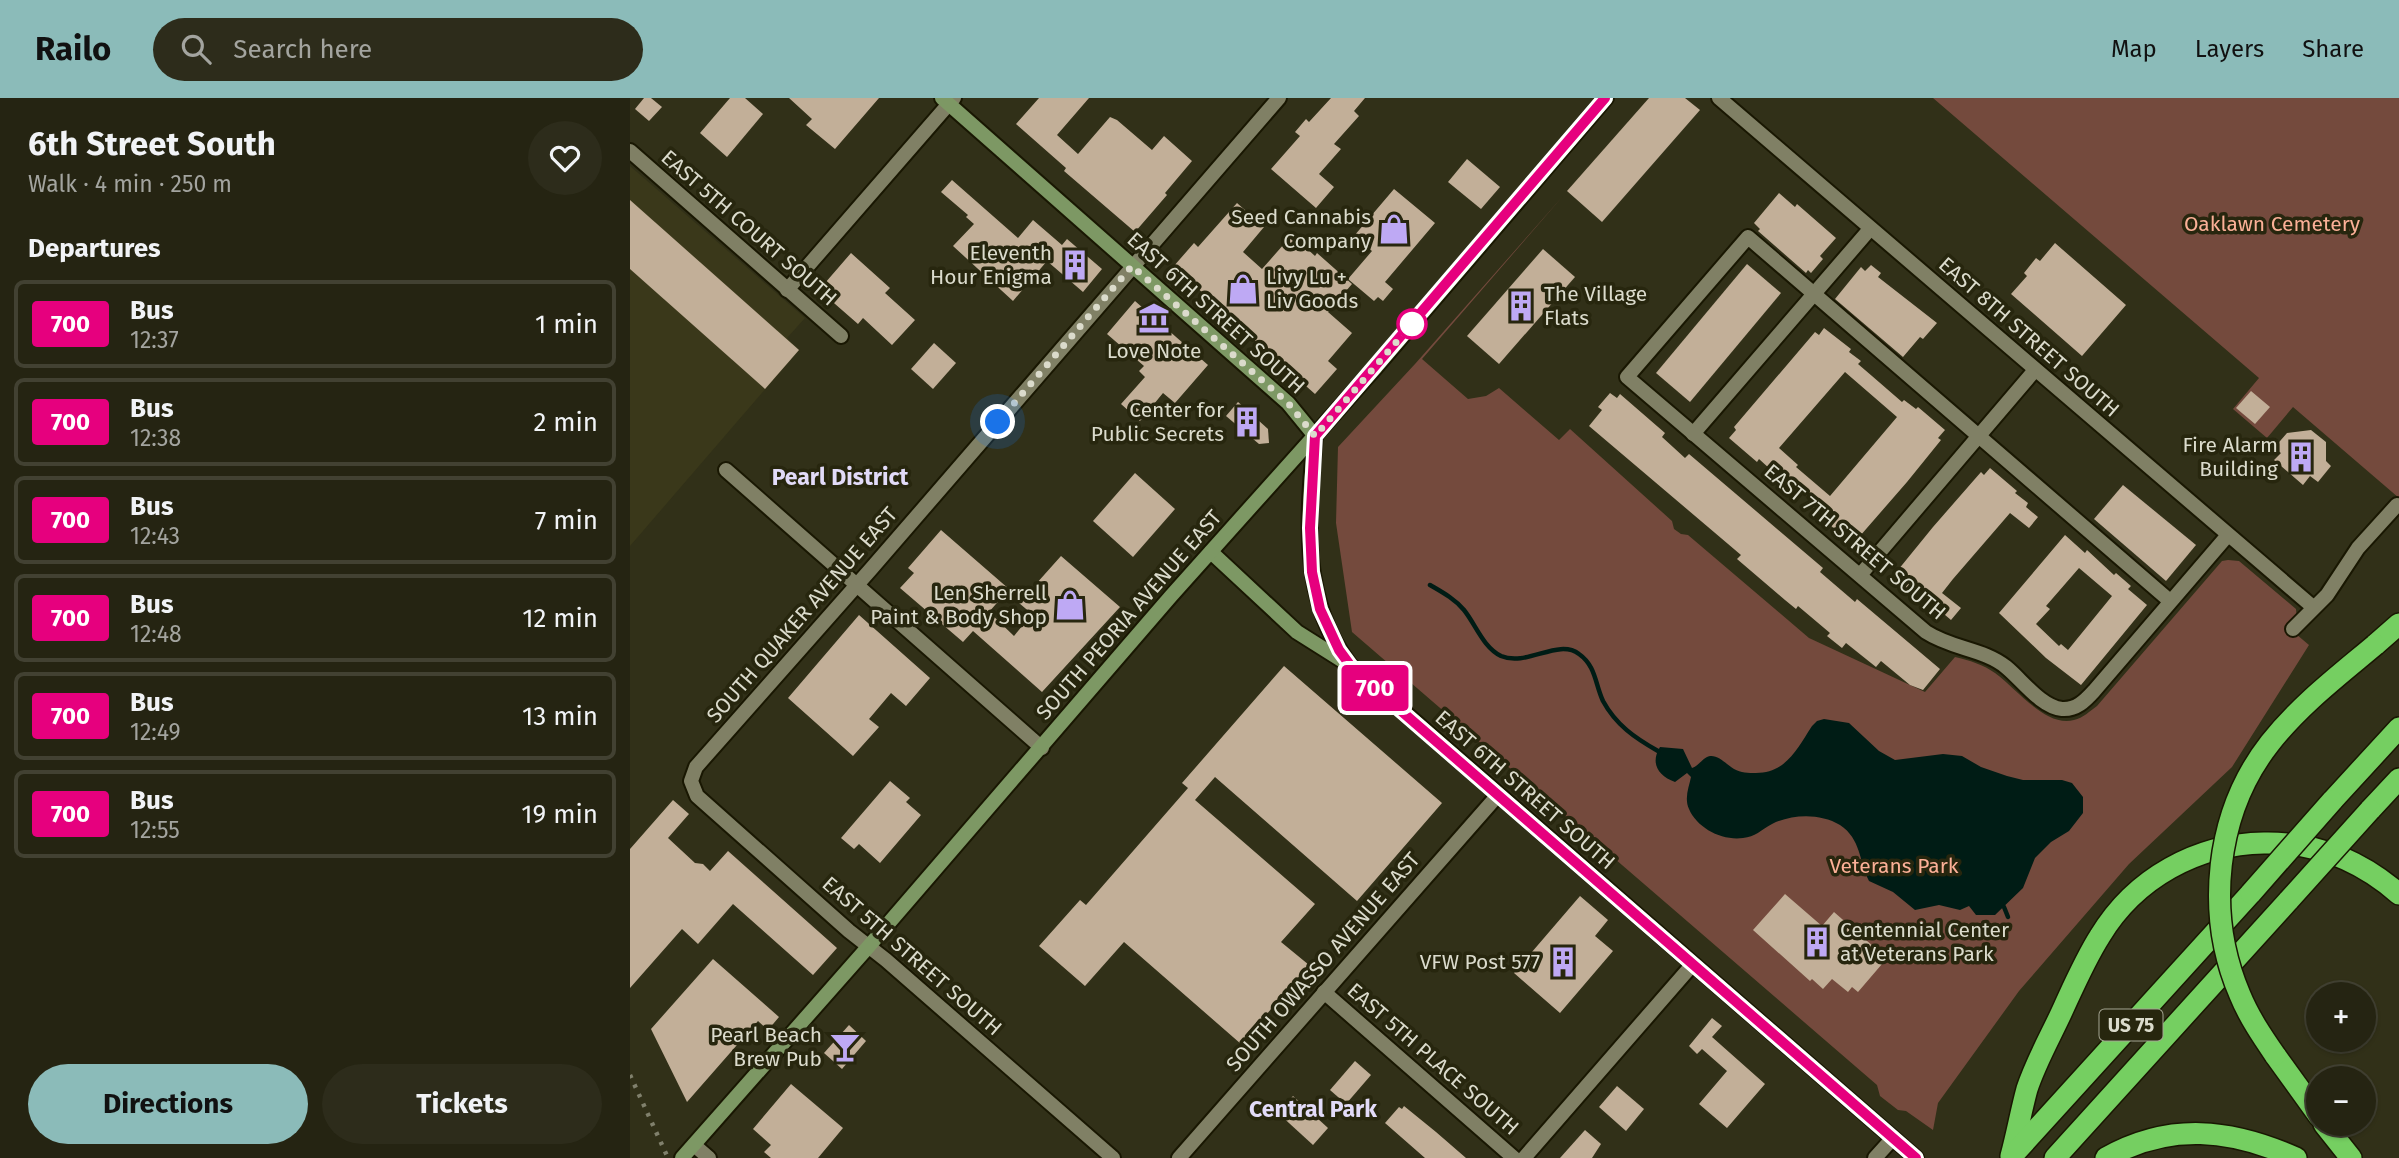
<!DOCTYPE html>
<meta charset="utf-8">
<style>
body{margin:0;font-family:"Fira Sans",sans-serif;background:#2d2c1b;color:#f1f3f6;height:100vh;display:flex;flex-direction:column;font-size:26px;white-space:nowrap}
*{box-sizing:border-box;margin:0}
p{font-size:23px;color:#a3a49f}
.icon{flex:none;width:38px;height:38px;fill:none;stroke:currentColor;stroke-width:2;stroke-linecap:round;stroke-linejoin:round}
.map{position:relative;flex:1;overflow:hidden}
.sheet{display:flex;flex-direction:column;background:#252412;width:630px}
.sheet>*{flex:none}
.badge{padding:0 14px;border-radius:5px;font-size:24px;line-height:46px}
.tools{position:absolute;left:1676px;top:884px;display:grid;gap:14px}
.tools a{display:grid;place-items:center;width:70px;height:70px;border-radius:50%;background:#252412;box-shadow:0 2px 5px #0004,0 0 0 2px #424132;font-size:35px}
.you{position:absolute;width:35px;height:35px;margin:-18px;border:5px solid #fff;border-radius:50%;background:#1a73e8;box-shadow:0 0 0 10px #1a73e833}
.map>.badge{position:absolute;translate:-50% -50%;box-shadow:0 0 0 4px #fff}
h2{padding:0 28px;font-size:26px;line-height:63px}
.round{display:grid;place-items:center;flex:none;width:74px;height:74px;border-radius:37px;background:#2d2c1b}
.summary{display:flex;align-items:center;justify-content:space-between;height:119px;padding:0 28px}
h1{font-size:33px;font-weight:700;line-height:52px}
.action{display:flex;gap:14px;margin-top:auto;padding:14px 28px}
.action a{flex:1;height:80px;border-radius:42px;background:#8bbbb9;color:#111;font-size:28px;font-weight:700;line-height:80px;text-align:center}
.action a+a{background:#2d2c1b;color:#f1f3f6}
ul{padding:0;list-style:none}
li{display:flex;align-items:center;gap:21px;height:88px;margin:0 14px 10px;padding:0 14px;border:4px solid #424132;border-radius:10px}
li div{flex:1}
li b{display:block;font-size:26px}
li em{font-style:normal}
li .badge{min-width:77px;font-weight:700;text-align:center}
header{display:flex;align-items:center;gap:42px;box-sizing:border-box;height:98px;padding:0 35px;background:#8bbbb9;color:#111}
header strong{font-size:33px}
nav{display:flex;gap:38px;margin-inline-start:auto;font-size:24px}
.search{width:490px;height:63px;background:#2d2c1b;display:flex;align-items:center;gap:18px;box-sizing:border-box;padding:0 24px;border-radius:38px;color:#a3a49f;font-size:26px}
main{display:flex;flex:1;min-height:0}
.map>svg:first-child{display:block}
</style>
<header>
<strong>Railo</strong>
<div class="search"><svg class="icon" aria-label="search" viewBox="0 0 24 24"><circle cx="10" cy="10" r="6"/><path d="M15 15l6 6"/></svg>Search here</div>
<nav><a>Map</a><a>Layers</a><a>Share</a></nav>
</header>
<main>
<section class="sheet">
<div class="summary"><div><h1>6th Street South</h1><p>Walk · 4 min · 250 m</p></div><a class="round"><svg class="icon" aria-label="heart" viewBox="0 0 24 24"><path d="M12 20l-8-8c-3-5 5-10 8-4 3-6 11-1 8 4z"/></svg></a></div>
<h2>Departures</h2>
<ul>
<li><span class="badge" style="background:#e6007e;color:#fff">700</span><div><b>Bus</b><p>12:37</p></div><em>1 min</em></li>
<li><span class="badge" style="background:#e6007e;color:#fff">700</span><div><b>Bus</b><p>12:38</p></div><em>2 min</em></li>
<li><span class="badge" style="background:#e6007e;color:#fff">700</span><div><b>Bus</b><p>12:43</p></div><em>7 min</em></li>
<li><span class="badge" style="background:#e6007e;color:#fff">700</span><div><b>Bus</b><p>12:48</p></div><em>12 min</em></li>
<li><span class="badge" style="background:#e6007e;color:#fff">700</span><div><b>Bus</b><p>12:49</p></div><em>13 min</em></li>
<li><span class="badge" style="background:#e6007e;color:#fff">700</span><div><b>Bus</b><p>12:55</p></div><em>19 min</em></li>
</ul>
<div class="action"><a>Directions</a><a>Tickets</a></div>
</section>
<div class="map">
<svg width="1769" height="1060" viewBox="0 0 1769 1060">
<rect width="100%" height="100%" fill="#313018"/>
<!-- built -->
<path fill="#3a381a" d="M0 68 175 220 157 240 169 252 0 448Z"/>
<!-- green -->
<g fill="#744a3d">
<path d="M1303 0H1769V400L1663 309 1637 340 1603 311 1629 280Z"/>
<path d="M933 98 792 261 838 301 856 298 869 290 929 342 940 331 1042 423 1044 431 1051 436 1058 437 1179 540 1295 594 1325 559C1339 562 1354 567 1365 575 1386 590 1416 630 1444 622 1453 620 1460 613 1467 608L1592 463 1598 462 1609 463 1666 511 1667 522 1660 531 1679 547 1602 669 1499 766 1389 893 1308 1005 1303 1032 1276 1013 1268 1012 1250 998 1247 987 722 534 706 425 708 349 785 266Z"/>
</g>
<!-- water -->
<path fill="#001c15" d="M1194 621 1219 625 1249 653 1265 662 1313 656 1332 658 1351 669 1377 678 1393 682H1432L1442 685 1453 699V715L1439 733 1421 744 1405 760 1393 790 1365 817H1346L1339 808 1330 812 1309 807 1285 812 1263 794 1239 783C1229 763 1231 741 1210 727 1190 715 1162 716 1142 726 1131 732 1125 739 1113 740 1092 743 1067 730 1059 711 1054 700 1059 689 1061 679L1057 675 1045 684C1028 678 1020 665 1030 649L1053 651 1062 670C1069 668 1072 660 1080 658 1089 657 1097 667 1104 671 1111 675 1118 675 1126 675 1156 675 1167 651 1182 628L1187 623Z"/>
<g fill="none" stroke-linecap="round" stroke-linejoin="round">
<!-- stream -->
<g stroke="#001c15" stroke-width="4.5">
<path d="M800 487C812 494 825 501 834 512 846 527 853 549 871 558 897 569 928 540 949 556 966 568 965 586 973 603 986 627 1005 640 1028 653"/>
<path d="M1374 809 1378 819"/>
</g>
</g>
<!-- building -->
<g fill="#c2af98" fill-rule="evenodd">
<path d="M14 0H21L32 9 19 23 5 11Z"/>
<path d="M100 0H115L133 16 97 59 70 35Z"/>
<path d="M159 0H249L205 51 176 27 182 21Z"/>
<path d="M409 0H459L427 37 448 56 480 19 487 22 522 52 534 38 562 63 535 95 537 97 505 134 434 73 436 70 386 26Z"/>
<path d="M701 0H735L724 13 729 18 704 46 711 51 689 76 704 89 686 110 641 71 670 38 665 34 676 21 679 24Z"/>
<path d="M1019 0H1055L1070 12 972 124 937 93Z"/>
<path d="M837 61 870 89 851 111 818 84Z"/>
<path d="M322 82 388 140 403 122 432 147 437 141 472 171 453 194 417 163 383 203 323 148 344 126 336 119 338 117 311 94Z"/>
<path d="M764 91 805 125 755 184 763 191 753 203 748 199 744 203 718 181 742 153 724 138Z"/>
<path d="M1149 95 1165 109 1167 106 1206 140 1190 158 1193 161 1181 175 1178 172 1176 175 1128 133 1130 131 1124 125Z"/>
<path d="M0 102 169 252 135 291 0 171Z"/>
<path d="M607 105 634 129 613 154 632 171 662 137 685 158 687 155 722 186 698 214 722 235 698 263 707 271 685 296 616 235 618 234 543 169 564 145 568 149Z"/>
<path d="M1425 145 1496 207 1452 258 1381 196 1397 178 1394 175 1406 160 1410 163Z"/>
<path d="M913 151 945 179 869 266 837 238Z"/>
<path d="M221 155 260 190 255 195 285 222 262 247 233 220 228 226 189 192Z"/>
<path d="M1117 166 1151 195 1060 304 1026 275Z"/>
<path d="M1241 167 1251 175 1248 179 1307 225 1293 241 1290 239 1273 259 1205 201 1231 169 1235 173Z"/>
<path d="M505 203 578 267 545 305 533 295 510 323 491 306 515 279 509 273 514 268 477 236Z"/>
<path d="M1194 230 1221 251 1219 254 1231 263 1228 266 1242 278 1272 304 1274 302 1286 311 1288 309 1315 332 1308 340 1311 342 1277 384 1230 438 1227 436 1220 444 1193 421 1195 419 1182 408 1185 405 1142 369 1140 371 1129 361 1127 364 1099 340 1106 332 1104 329 1185 234 1189 237ZM1215 274 1267 319 1200 398 1166 369 1168 367 1149 350Z"/>
<path d="M304 245 326 265 303 291 281 271Z"/>
<path d="M1621 293 1640 309 1625 326 1606 310Z"/>
<path d="M980 295 987 300 990 296 1035 335 1032 339 1055 360 1059 356 1193 470 1190 474 1225 504 1227 501 1310 571 1293 592 1280 587 1251 563 1246 569 1216 545 1212 550 1197 538 1200 535 1168 508 1166 511 1155 502 1107 461 1111 457 959 328 972 312 968 309Z"/>
<path d="M608 304 638 331 639 345 629 346 596 318Z"/>
<path d="M1681 332 1696 344V363L1701 368 1688 384 1680 378 1673 387 1644 362 1651 355 1644 350 1657 335Z"/>
<path d="M1360 370 1387 393 1385 395 1398 405 1396 409 1408 419 1399 430 1380 415 1323 481 1312 495 1331 510 1321 522 1308 511 1305 514 1294 504 1292 506 1263 482 1270 473 1268 472 1303 429 1351 374 1354 377Z"/>
<path d="M505 375 545 411 503 459 463 423Z"/>
<path d="M1493 387 1566 447 1536 483 1464 421Z"/>
<path d="M311 432 379 491 359 514 384 538 402 516 389 505 431 458 490 509 412 594 343 533 333 544 270 490 284 475 278 470Z"/>
<path d="M1435 437 1455 455 1457 452 1484 477 1486 475 1501 488 1498 491 1517 507 1451 587 1416 560 1369 515ZM1449 470 1482 498 1438 552 1431 546 1429 548 1406 526 1420 511 1416 508Z"/>
<path d="M229 517 300 580 276 608 261 595 239 621 249 629 223 658 158 600Z"/>
<path d="M654 568 812 705 727 803 585 679 565 702 685 806 651 844 679 867 611 946 494 844 455 888 409 848 450 802 456 807 558 690 552 685Z"/>
<path d="M260 683 280 700 276 704 291 717 250 765 229 746 224 751 211 740Z"/>
<path d="M43 702 59 716 38 740 65 765 73 766 80 773 98 753 207 850 183 877 103 806 68 846 52 831 0 890V751Z"/>
<path d="M1155 796 1192 828 1204 814 1252 856 1247 861 1252 866 1228 894 1222 889 1218 894 1202 881 1193 891 1182 881 1180 883 1123 832Z"/>
<path d="M950 798 978 822 965 838 983 853 930 915 884 875Z"/>
<path d="M83 861 149 919 138 932 128 923 57 1004 21 931Z"/>
<path d="M1082 920 1092 928 1082 939 1135 986 1097 1030 1069 1006 1097 973 1072 951 1067 956 1059 948Z"/>
<path d="M219 927 236 943 212 971 194 955Z"/>
<path d="M725 963 741 977 716 1006 700 992Z"/>
<path d="M161 986 213 1030 188 1060H141L134 1054 141 1047 123 1031Z"/>
<path d="M987 988 1014 1011 996 1033 969 1009Z"/>
<path d="M663 998 698 1030 683 1047 648 1015Z"/>
<path d="M774 1008 806 1034 836 1060H795L755 1025 769 1009 772 1011Z"/>
<path d="M955 1032 971 1046 962 1060H930Z"/>
</g>
<g fill="none" stroke-linecap="round" stroke-linejoin="round">
<!-- street casing -->
<g stroke="#191702" stroke-width="18">
<g id="street">
<path d="M1089 0 1683 509"/>
<path d="M0 53 211 238"/>
<path d="M157 192 324 0"/>
<path d="M1063 336 1240 131"/>
<path d="M96 372 412 650"/>
<path d="M1231 476 1405 272"/>
<path d="M1540 503 1118 139 997 279 1296 534C1322 551 1354 551 1376 569 1392 582 1411 609 1432 611 1446 612 1455 603 1464 593L1598 437"/>
<path d="M1663 531 1697 497 1728 450 1767 407"/>
<path d="M694 894 884 1060"/>
<path d="M64 1047 79 1060"/>
<path d="M483 1060 256 862 219 833 67 698 61 683 66 669 241 471 649 0"/>
<path d="M549 1060 868 697"/>
<path d="M894 1060 1063 866"/>
<path d="M1245 1060 1263 1040"/>
</g>
</g>
<!-- secondary casing -->
<g stroke="#191702" stroke-width="18">
<g id="secondary">
<path d="M312 0 658 305 685 338C678 417 669 501 720 567L1286 1060"/>
<path d="M581 454 667 534 713 563"/>
<path d="M52 1060 239 848 541 498 746 269 976 0"/>
</g>
</g>
<!-- highway casing -->
<g stroke="#191702" stroke-width="24">
<g id="highway">
<path d="M1745 547 1769 526"/>
<path d="M1702 703 1769 630"/>
<path d="M1740 712 1769 681"/>
<path d="M1645 957 1689 1018"/>
<path d="M1694 1026 1721 1060"/>
<path d="M1381 1058C1387 1036 1391 1013 1397 991 1406 963 1422 936 1434 909 1445 885 1456 860 1470 838 1505 780 1567 746 1634 745 1686 744 1730 762 1769 796"/>
<path d="M1382 1058 1621 795"/>
<path d="M1425 1060 1659 802"/>
<path d="M1476 1060C1540 1024 1601 1031 1666 1060"/>
</g>
</g>
<!-- street -->
<use href="#street" stroke="#808065" stroke-width="14"/>
<!-- secondary -->
<use href="#secondary" stroke="#7d9864" stroke-width="14"/>
<!-- highway -->
<use href="#highway" stroke="#75cf61" stroke-width="21"/>
<!-- rail -->
<path stroke="#80806c" stroke-width="4.5" stroke-dasharray="3.5 7" stroke-linecap="butt" d="M0 977 38 1060"/>
<!-- highway-bridge casing -->
<g stroke="#191702" stroke-width="24" stroke-linecap="butt">
<g id="highway-bridge">
<path d="M1621 795 1702 703"/>
<path d="M1659 802 1740 712"/>
<path d="M1645 957C1632 938 1619 919 1610 897 1575 816 1585 715 1640 645 1670 607 1708 578 1745 547"/>
</g>
</g>
<!-- highway-bridge -->
<use href="#highway-bridge" stroke="#75cf61" stroke-width="21"/>
</g>
<g fill="none" stroke-linecap="round" stroke-linejoin="round">
<!-- line casing -->
<g stroke="#fff" stroke-width="16">
<path id="line" d="M975 0 685 338 680 430 682 474 690 511 709 552 720 567 747 592 1286 1060"/>
</g>
<!-- line -->
<use href="#line" stroke="#e6007e" stroke-width="10"/>
<!-- walk -->
<path stroke="#dbdbcc" stroke-width="7" stroke-dasharray="0 12.6" d="M368 324 502 168 658 305 685 338 782 226"/>
</g>
<!-- icons -->
<defs>
<g id="shop-bare" transform="scale(2.415)"><path d="M-5-2.5h2.3a2.7 3.5 0 0 1 5.4 0H5L5.5 6h-11ZM-1.5-2.5h3a1.5 2.3 0 0 0-3 0Z" fill="#bea9f4" stroke="#27260e" stroke-width="2.5" paint-order="stroke"/></g>
<g id="building-bare" transform="scale(2.415)"><path d="M-4-6H4V6H1V3H-1V6H-4ZM-2.5-4.3h1.7v1.8h-1.7ZM.8-4.3h1.7v1.8H.8ZM-2.5-1h1.7V.8h-1.7ZM.8-1h1.7V.8H.8Z" fill="#bea9f4" stroke="#27260e" stroke-width="2.5" paint-order="stroke"/></g>
<g id="museum-bare" transform="scale(2.415)"><path d="M0-6L6-3V-2H-6V-3ZM-5-1h2V3h-2ZM-1-1h2V3h-2ZM3-1h2V3H3ZM-6 4H6V6H-6Z" fill="#bea9f4" stroke="#27260e" stroke-width="2.5" paint-order="stroke"/></g>
<g id="bar-bare" transform="scale(2.415)"><path d="M-6-5H6L.8 .8V4.5H3.5V6h-7V4.5H-.8V.8Z" fill="#bea9f4" stroke="#27260e" stroke-width="2.5" paint-order="stroke"/></g>
</defs>
<g fill-rule="evenodd">
<use href="#shop-bare" x="764" y="131"/>
<use href="#building-bare" x="445" y="167"/>
<use href="#shop-bare" x="613" y="191"/>
<use href="#building-bare" x="891" y="208"/>
<use href="#museum-bare" x="524" y="220"/>
<use href="#building-bare" x="617" y="324"/>
<use href="#building-bare" x="1671" y="359"/>
<use href="#shop-bare" x="440" y="507"/>
<use href="#building-bare" x="1187" y="844"/>
<use href="#building-bare" x="933" y="864"/>
<use href="#bar-bare" x="215" y="949"/>
</g>
<!-- markers -->
<circle fill="#fff" stroke="#e6007e" stroke-width="3.5" cx="782" cy="226" r="14"/>
<g text-anchor="middle" stroke-width="7" stroke-linejoin="round" paint-order="stroke">
<!-- shield labels -->
<rect fill="#27260e" stroke="#a5a593" stroke-width="2" x="1469.5" y="911.5" width="63" height="31" rx="5"/>
<g font-size="19" font-weight="bold" fill="#dbdbcc">
<text x="1501" y="934">US 75</text>
</g>
<!-- poi labels -->
<g font-size="21" fill="#dbdbcc" stroke="#27260e" text-anchor="end">
<text x="741" y="126">Seed Cannabis<tspan x="741" dy="24">Company</tspan></text>
<text x="422" y="162">Eleventh<tspan x="422" dy="24">Hour Enigma</tspan></text>
<text x="636" y="186" text-anchor="start">Livy Lu +<tspan x="636" dy="24">Liv Goods</tspan></text>
<text x="914" y="203" text-anchor="start">The Village<tspan x="914" dy="24">Flats</tspan></text>
<text x="524" y="260" text-anchor="middle">Love Note</text>
<text x="594" y="319">Center for<tspan x="594" dy="24">Public Secrets</tspan></text>
<text x="1648" y="354">Fire Alarm<tspan x="1648" dy="24">Building</tspan></text>
<text x="417" y="502">Len Sherrell<tspan x="417" dy="24">Paint &amp; Body Shop</tspan></text>
<text x="1210" y="839" text-anchor="start">Centennial Center<tspan x="1210" dy="24">at Veterans Park</tspan></text>
<text x="910" y="871">VFW Post 577</text>
<text x="192" y="944">Pearl Beach<tspan x="192" dy="24">Brew Pub</tspan></text>
</g>
<!-- park labels -->
<g font-size="21" fill="#fbb097" stroke="#27260e">
<text x="1642" y="133">Oaklawn Cemetery</text>
<text x="1264" y="775">Veterans Park</text>
</g>
<!-- street labels -->
<g font-size="21" fill="#dbdbcc" stroke="#27260e">
<text transform="translate(119 130) rotate(41)" y="7">EAST 5TH COURT SOUTH</text>
<text transform="translate(586 215) rotate(42)" y="7">EAST 6TH STREET SOUTH</text>
<text transform="translate(1399 239) rotate(41)" y="7">EAST 8TH STREET SOUTH</text>
<text transform="translate(1225 444) rotate(40)" y="7">EAST 7TH STREET SOUTH</text>
<text transform="translate(172 517) rotate(-49)" y="7">SOUTH QUAKER AVENUE EAST</text>
<text transform="translate(499 517) rotate(-49)" y="7">SOUTH PEORIA AVENUE EAST</text>
<text transform="translate(895 692) rotate(41)" y="7">EAST 6TH STREET SOUTH</text>
<text transform="translate(282 858) rotate(41)" y="7">EAST 5TH STREET SOUTH</text>
<text transform="translate(693 864) rotate(-49)" y="7">SOUTH OWASSO AVENUE EAST</text>
<text transform="translate(803 961) rotate(41)" y="7">EAST 5TH PLACE SOUTH</text>
</g>
<!-- neighbourhood labels -->
<g font-size="23" font-weight="bold" fill="#e2dbf8" stroke="#27260e">
<text x="210" y="387">Pearl District</text>
<text x="683" y="1019">Central Park</text>
</g>
</g>
</svg>
<div class="tools">
<a>+</a>
<a>−</a>
</div>
<div class="you" style="left:368px;top:324px"></div>
<b class="badge" style="left:745px;top:590px;background:#e6007e;color:#fff">700</b>
</div>
</main>
